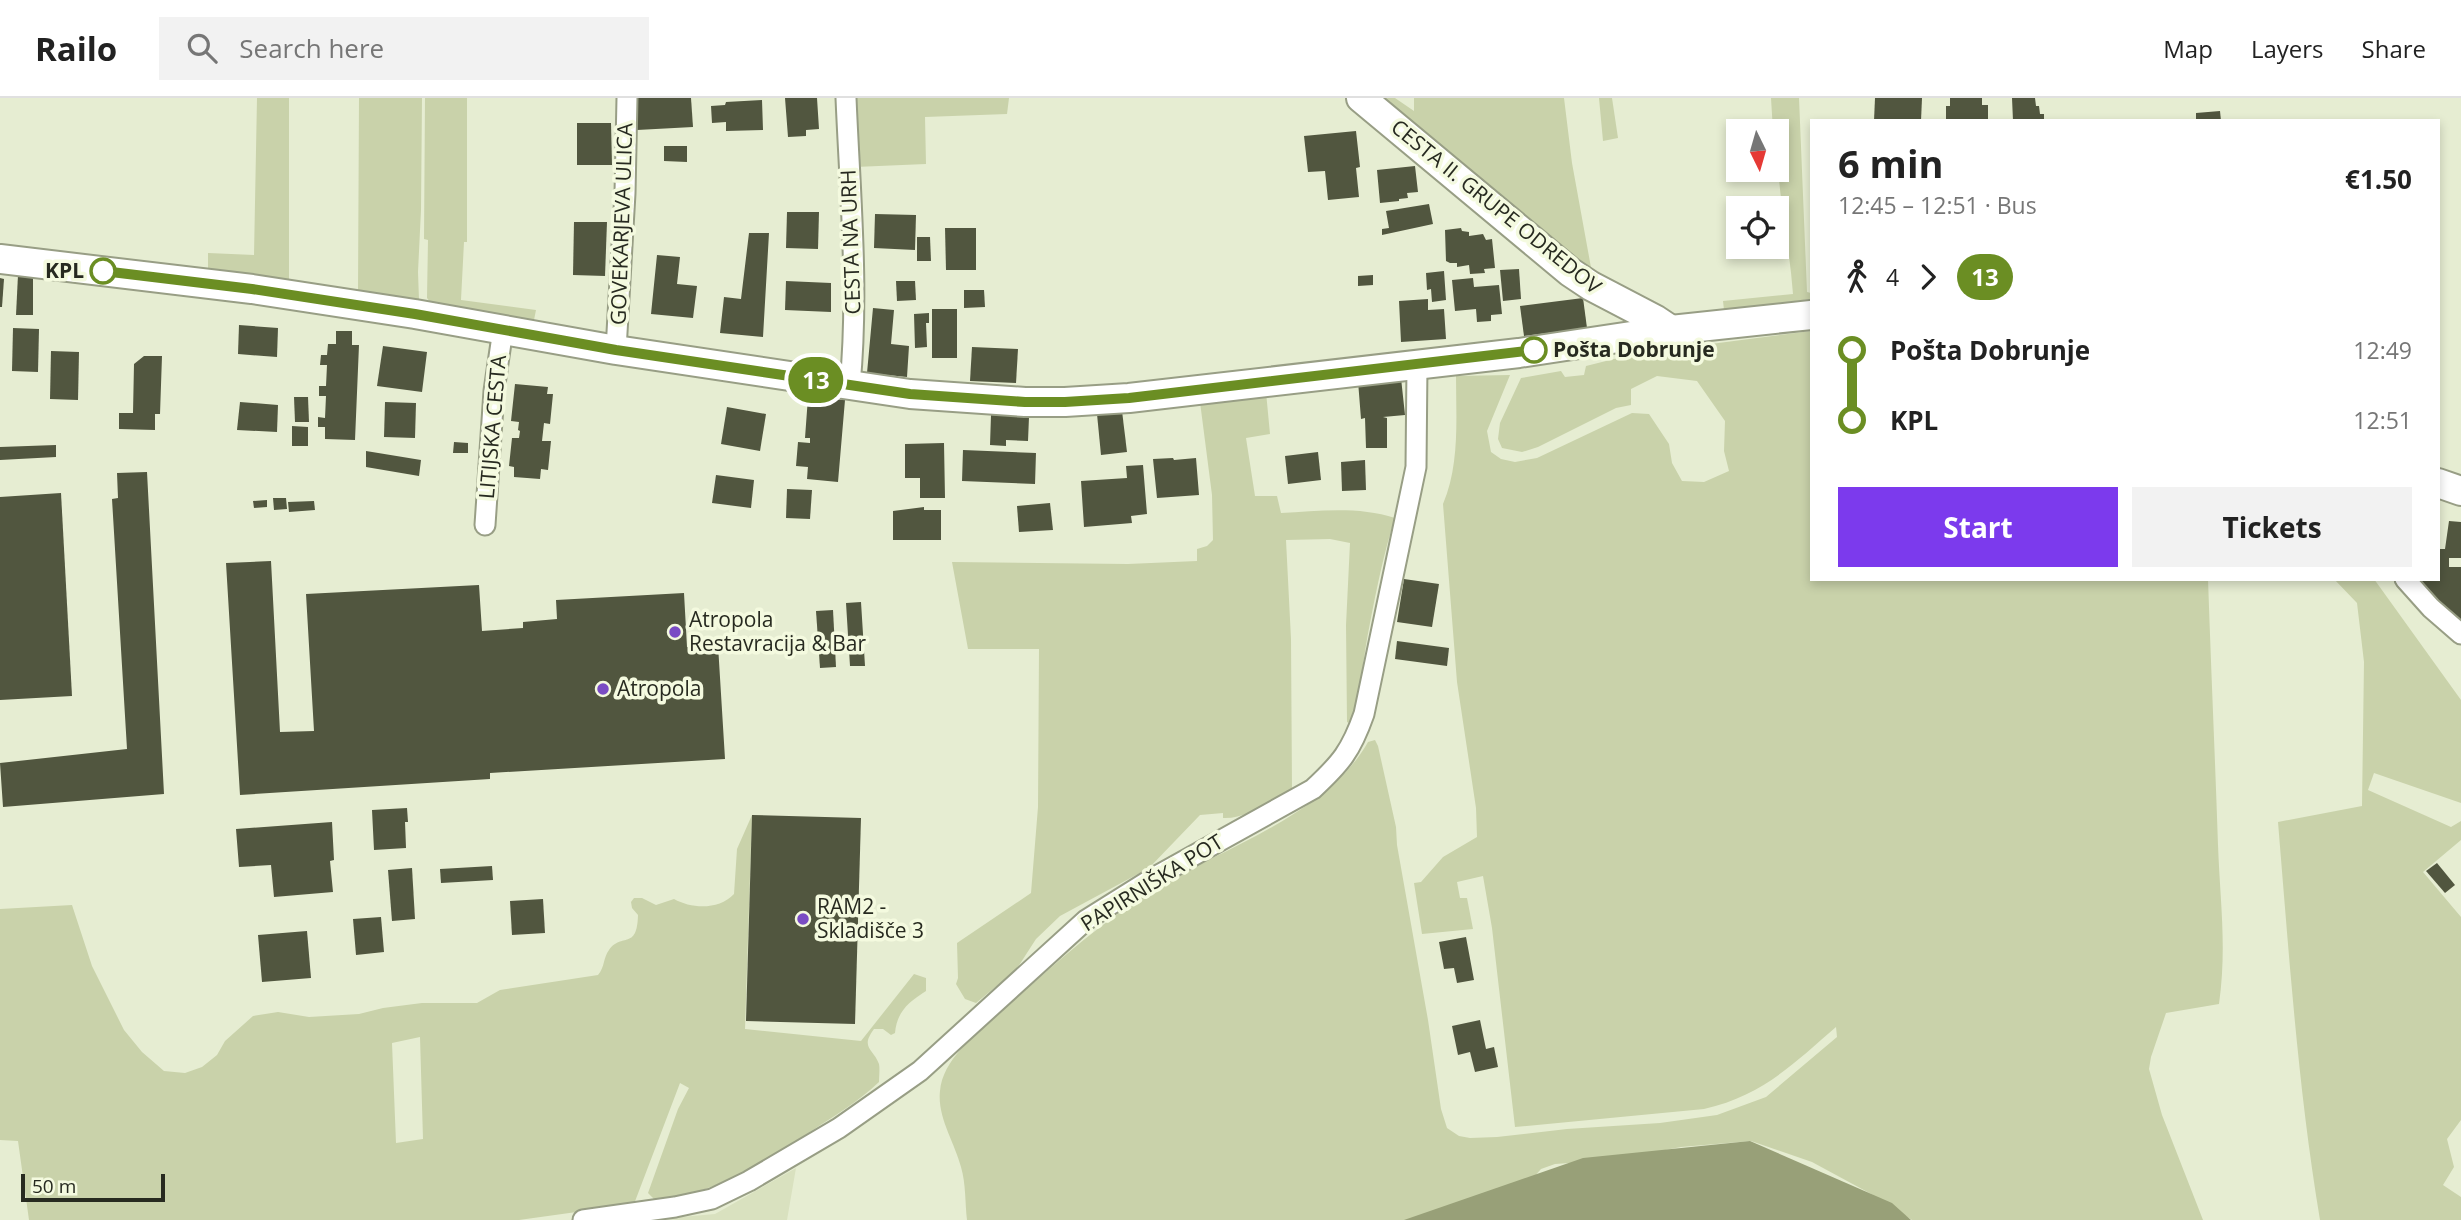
<!DOCTYPE html>
<meta charset="utf-8">
<style>
body{margin:0;font-family:"Open Sans",sans-serif;background:#f2f2f2;color:#222;height:100vh;display:flex;flex-direction:column;font-size:26px;white-space:nowrap}
*{box-sizing:border-box;margin:0}
p{font-size:23px;color:#767676}
.icon{flex:none;width:38px;height:38px;fill:none;stroke:currentColor;stroke-width:2;stroke-linecap:round;stroke-linejoin:round}
.map{position:relative;flex:1;overflow:hidden}
.panel{position:absolute;left:1810px;top:21px;width:630px;height:462px;display:flex;flex-direction:column;background:#fff;border-radius:0px;box-shadow:0 4px 10px #0003}
.panel>*{flex:none}
.badge{padding:0 14px;border-radius:23px;font-size:24px;line-height:46px}
.needle{width:46px;rotate:175deg}
.fabs{position:absolute;left:1726px;top:21px;display:grid;gap:14px}
.fabs a{display:grid;place-items:center;width:63px;height:63px;border-radius:0px;background:#fff;box-shadow:0 4px 10px #0003;font-size:35px}
.scale{position:absolute;left:21px;bottom:18px;width:144px;box-sizing:border-box;padding-left:7px;border:4px solid #272a20;border-top:0;font-size:19px;line-height:24px;white-space:nowrap;color:#272a20;-webkit-text-stroke:5px #f4fadf;paint-order:stroke}
.map>.badge{position:absolute;translate:-50% -50%;box-shadow:0 0 0 4px #fff}
.legs{display:flex;align-items:center;gap:10px;height:77px;padding:0 28px;font-size:23px}
.legs p{margin-inline-start:auto}
.summary{display:flex;align-items:center;justify-content:space-between;height:119px;padding:0 28px}
h1{font-size:38px;font-weight:700;line-height:52px}
.action{display:flex;gap:14px;margin-top:auto;padding:14px 28px}
.action a{flex:1;height:80px;border-radius:0px;background:#7c3aed;color:#fff;font-size:28px;font-weight:700;line-height:80px;text-align:center}
.action a+a{background:#f2f2f2;color:#222}
ul{padding:0 28px;list-style:none}
li{display:flex;align-items:center;gap:24px;height:70px;font-size:26px}
li i{display:grid;place-items:center;width:10px;height:100%;margin:0 9px;background:currentColor}
li i::after{content:'';width:18px;height:18px;margin:-9px;border:5px solid;border-radius:50%;background:#fff}
li p{margin-inline-start:auto}
li:first-child i{background:linear-gradient(#0000 50%,currentColor 0)}
li:last-child i{background:linear-gradient(currentColor 50%,#0000 0)}
header{display:flex;align-items:center;gap:42px;box-sizing:border-box;height:98px;padding:0 35px;background:#fff;border-bottom:2px solid #e0e0e0}
header strong{font-size:33px}
nav{display:flex;gap:38px;margin-inline-start:auto;font-size:24px}
.search{width:490px;height:63px;background:#f2f2f2;display:flex;align-items:center;gap:18px;box-sizing:border-box;padding:0 24px;border-radius:0px;color:#767676;font-size:26px}
.map>svg:first-child{display:block}
</style>
<header>
<strong>Railo</strong>
<div class="search"><svg class="icon" aria-label="search" viewBox="0 0 24 24"><circle cx="10" cy="10" r="6"/><path d="M15 15l6 6"/></svg>Search here</div>
<nav><a>Map</a><a>Layers</a><a>Share</a></nav>
</header>
<div class="map">
<svg width="2461" height="1122" viewBox="0 0 2461 1122">
<rect width="100%" height="100%" fill="#e6edd2"/>
<!-- built -->
<path fill="#d9e1bf" d="M796 1070 787 1122H648L715 1116Z"/>
<!-- green -->
<g fill="#c9d2aa" fill-rule="evenodd">
<path d="M257 0H289V183L208 172V155L254 157Z"/>
<path d="M359 0H422L421 112 418 174 419 202 358 193Z"/>
<path d="M425 0H467V144H464L461 202 536 212 534 222 430 204 427 200 428 142 424 141Z"/>
<path d="M852 0H1009L1007 16 925 19 926 66 855 69Z"/>
<path d="M1377 0H1395L1414 13V0H1564L1572 65 1592 175 1543 137 1509 105 1493 99Z"/>
<path d="M1599 0H1612L1618 40 1603 43Z"/>
<path d="M1771 0H1799L1807 194 1811 195V201L1724 212 1723 203 1793 196C1789 142 1776 87 1776 33H1773Z"/>
<path d="M1811 233V481H2208C2211 570 2215 658 2218 747 2220 803 2227 849 2219 906L2166 915 2151 959 2149 971 2162 1017 2203 1122H1912L1873 1097 1812 1064 1751 1043 1681 1049 1612 1062 1555 1066 1541 1071 1525 1089 1440 1122H967C965 1105 966 1086 961 1069 955 1045 937 1019 940 993 943 960 977 936 1000 915 1049 871 1097 827 1153 792 1222 750 1327 717 1368 644L1375 642 1378 648 1396 729 1397 747 1428 922 1441 1011 1447 1030 1459 1038 1470 1040 1497 1039 1567 1031 1660 1025 1717 1017 1766 999 1837 939 1836 929C1792 967 1763 997 1704 1011L1515 1029 1492 830 1483 778 1457 784 1460 800H1467L1473 831 1422 836 1414 785 1421 784 1443 759 1477 739 1476 710 1457 584 1443 406C1460 366 1456 320 1456 278L1510 277 1487 333 1491 354 1501 361 1515 364 1537 360 1632 315 1649 316 1669 346 1672 365 1682 383 1704 384 1729 373 1724 353 1725 323 1697 283 1657 278 1631 291V307L1616 310 1538 349 1522 354 1502 350 1498 341 1500 325 1521 280 1561 273 1565 279 1584 277 1586 268 1634 256Z"/>
<path d="M1266 294 1270 336 1246 340 1255 398H1277L1281 415C1318 413 1359 408 1395 420 1384 454 1377 489 1370 525 1363 559 1361 593 1351 626L1347 624 1346 527 1350 445 1330 441 1286 442 1291 541 1292 691C1270 702 1249 721 1223 720V715L1200 717 1149 770 1060 818 1036 841 1016 872 976 905 965 901 956 886 958 880 957 845 1031 795 1038 709 1039 551H968L952 464 1128 466 1197 463V451L1207 448 1213 442 1212 397 1200 304Z"/>
<path d="M2334 481H2374L2461 602V705L2374 675 2368 692 2451 729 2461 723V742L2423 774 2461 819V1022L2447 1041 2454 1069 2443 1087 2461 1099V1122H2320C2298 990 2289 857 2278 724L2362 708 2364 564 2357 505Z"/>
<path d="M752 717 745 931 861 943 914 876 926 880V893C909 904 897 913 895 935L891 937 883 931H874C860 950 873 950 879 966 880 971 879 979 879 984 858 1004 834 1018 810 1034 762 1065 713 1098 654 1101L648 1095 678 1011 689 990 680 985 634 1106 519 1122H29L18 1043 0 1042V811L72 807 92 868 124 932 142 954 164 973 185 975 202 969 217 957 225 943 253 918 278 914 309 919 359 916 383 910 422 905H477L500 892 598 877C605 869 603 860 609 852 622 834 637 853 638 817L632 810 631 804 634 800H642L656 807 674 801C692 811 719 812 734 796L737 751ZM420 939 423 1041 396 1045 392 945Z"/>
</g>
<!-- water -->
<path fill="#98a078" d="M1750 1043 1892 1105 1911 1122H1404L1583 1060Z"/>
<!-- building -->
<g fill="#51563f">
<path d="M635 0H691L693 29 637 32Z"/>
<path d="M785 0H817L819 31 806 32V38L788 39Z"/>
<path d="M1875 0H1922L1921 23H1874Z"/>
<path d="M1950 0H1982V7H1988V23H1946V8H1950Z"/>
<path d="M2012 0H2035L2036 8H2039L2040 16H2044V23H2013Z"/>
<path d="M762 2 763 32 726 33V24L712 25 711 8 725 7 726 4Z"/>
<path d="M2220 13 2221 23H2196V15Z"/>
<path d="M577 25H611L612 67H577Z"/>
<path d="M1356 33 1360 69 1356 70 1359 99 1328 102 1325 73 1308 74 1304 38Z"/>
<path d="M664 48H687V64L664 63Z"/>
<path d="M1415 68 1418 94 1407 95 1408 100 1399 101V103L1380 105 1377 72Z"/>
<path d="M1429 106 1433 126 1382 137V131L1389 130 1386 113Z"/>
<path d="M787 114H819L818 151 786 150Z"/>
<path d="M875 116 916 117 915 152 874 150Z"/>
<path d="M574 124H607L605 178 573 177Z"/>
<path d="M945 130H976V172H946Z"/>
<path d="M1461 130 1462 133 1469 134V138L1483 136 1486 142 1492 141 1495 170 1484 171 1485 175 1470 176 1469 167 1457 169V165H1450L1446 163 1445 132Z"/>
<path d="M749 135H769L763 239 720 235 724 199 741 201Z"/>
<path d="M917 139H930L931 163H917Z"/>
<path d="M657 157 680 159 677 186 697 188 693 220 651 216Z"/>
<path d="M1519 171 1521 201 1503 203 1500 172Z"/>
<path d="M1444 173 1446 202 1432 204 1431 191 1427 192 1426 175Z"/>
<path d="M18 177 33 178V217H16Z"/>
<path d="M1373 177V187L1358 188V178Z"/>
<path d="M0 180 4 181 2 209H0Z"/>
<path d="M1473 180 1474 189 1499 187 1502 216 1491 217V223L1477 224 1476 211 1455 213 1452 182Z"/>
<path d="M786 183 831 185V214L785 212Z"/>
<path d="M896 183H915L916 202 897 203Z"/>
<path d="M964 192H984L985 209 964 210Z"/>
<path d="M1583 200 1587 230 1524 238 1520 208Z"/>
<path d="M1428 201V212L1444 211 1446 241 1401 244 1399 203Z"/>
<path d="M873 210 894 212 891 246 909 248 907 279 867 275Z"/>
<rect x="932" y="211" width="25" height="49"/>
<path d="M929 215V225H926L927 249 915 250 914 216Z"/>
<path d="M239 227 278 230 277 259 238 256Z"/>
<path d="M13 230 39 231 38 274 12 273Z"/>
<path d="M336 233H352V247H359L355 342 325 341V329H318V319L325 320 326 298H319V288H326L327 267H320L321 257H327L328 246H336Z"/>
<path d="M383 248 427 254 422 294 377 288Z"/>
<path d="M972 249 1018 251 1016 285 970 283Z"/>
<path d="M51 253 79 254 78 302 50 301Z"/>
<path d="M144 258H162L160 316H155V332L119 331V315H133L134 266Z"/>
<path d="M1401 280 1405 317 1383 319 1387 320V350H1366L1365 320 1361 321 1358 283Z"/>
<path d="M515 286 548 289 547 296H553L550 326 544 325 542 343H551L548 372 541 371 540 381 514 379V369L509 368 512 340H519L520 333 518 332 519 324 511 323Z"/>
<path d="M294 299H308L309 324H295Z"/>
<path d="M808 299 845 302 838 384 807 381 808 369 796 368 798 344 810 345V340H805Z"/>
<path d="M240 304 278 307 277 334 237 332Z"/>
<path d="M385 304 416 305 415 340 384 339Z"/>
<path d="M727 309 766 316 760 353 721 346Z"/>
<path d="M1122 313 1127 354 1101 357 1097 316Z"/>
<path d="M991 317 1029 319 1028 343 1006 342V348L990 347Z"/>
<path d="M292 328 308 329V348H292Z"/>
<path d="M454 344 468 345V355H453Z"/>
<path d="M944 345 945 400H920V380H905V346Z"/>
<path d="M56 347V359L0 362V349Z"/>
<path d="M963 352 1036 355 1035 386 962 383Z"/>
<path d="M366 353 421 362 419 378 366 369Z"/>
<path d="M1318 354 1321 382 1288 386 1285 358Z"/>
<path d="M1173 360 1174 362 1196 360 1199 397 1157 400 1153 361Z"/>
<path d="M1365 362 1366 392 1342 393 1341 364Z"/>
<path d="M1143 367 1147 416 1131 418 1132 425 1084 429 1081 383 1127 380 1126 368Z"/>
<path d="M147 374 164 696 3 709 0 665 127 651 112 401 118 400 117 375Z"/>
<path d="M716 377 754 382 751 410 712 405Z"/>
<path d="M787 391 812 392 810 421 786 420Z"/>
<path d="M61 395 72 598 0 602V399Z"/>
<path d="M273 400H286L287 411 274 412Z"/>
<path d="M267 402V409L254 410 253 403Z"/>
<path d="M314 403 315 412 289 414 288 404Z"/>
<path d="M1050 405 1053 432 1019 434 1017 408Z"/>
<path d="M924 409V412H941V442H893V413Z"/>
<path d="M2449 423 2461 424V460H2449V469H2461V526L2431 498V494H2427L2415 481H2438V451H2445Z"/>
<path d="M271 463 280 634 314 633 306 496 479 487 482 533 523 530V524L557 521 556 502 684 495 687 549 718 547 725 661 490 675V681L240 697 226 465Z"/>
<path d="M1404 481 1439 486 1432 529 1397 524Z"/>
<path d="M861 504 865 568H850L846 505Z"/>
<path d="M833 512 836 569 820 570 816 513Z"/>
<path d="M1397 543 1449 550 1447 568 1395 561Z"/>
<path d="M407 710 408 724H405L406 750 374 752 372 712Z"/>
<path d="M752 717 861 720 855 926 746 923Z"/>
<path d="M332 724 334 762 330 763 333 794 274 799 271 767 239 769 236 731Z"/>
<path d="M2437 765 2455 787 2445 795 2426 773Z"/>
<path d="M492 768 493 782 441 785 440 771Z"/>
<path d="M412 770 415 821 392 823 388 772Z"/>
<path d="M543 801 545 835 512 837 510 803Z"/>
<path d="M381 819 384 854 356 857 353 821Z"/>
<path d="M307 833 311 880 262 884 258 837Z"/>
<path d="M1466 839 1474 882 1457 885 1454 870 1444 871 1439 844Z"/>
<path d="M1480 922 1486 951 1494 949 1498 969 1475 974 1470 954 1458 957 1452 928Z"/>
</g>
<g fill="none" stroke-linecap="round" stroke-linejoin="round">
<!-- street casing -->
<g stroke="#989e85" stroke-width="23">
<g id="street">
<path d="M846 0C850 95 859 192 850 287"/>
<path d="M616 252 625 95 627 0"/>
<path d="M485 427 494 293 503 231"/>
<path d="M2405 481 2431 510 2461 536"/>
<path d="M583 1122 675 1109 712 1101 749 1083 839 1030 920 973 1086 822 1153 780 1313 691C1341 665 1351 653 1364 616L1416 369 1417 267"/>
</g>
</g>
<!-- secondary casing -->
<g stroke="#989e85" stroke-width="32">
<g id="secondary">
<path d="M1361 0 1570 174 1591 188 1656 222 1671 232"/>
<path d="M0 161 252 191 415 216 616 252 910 296 1025 304H1065L1129 300 1519 255 1671 232 1811 217"/>
<path d="M2438 385 2461 393"/>
</g>
</g>
<!-- street -->
<use href="#street" stroke="#fff" stroke-width="19"/>
<!-- secondary -->
<use href="#secondary" stroke="#fff" stroke-width="28"/>
</g>
<g fill="none" stroke-linecap="round" stroke-linejoin="round">
<!-- line-1 casing -->
<g stroke="#fff" stroke-width="16">
<path id="line-1" d="M103 173 252 191 415 216 616 252 910 296 1025 304H1065L1129 300 1534 252"/>
</g>
<!-- line-1 -->
<use href="#line-1" stroke="#6b8e23" stroke-width="10"/>
</g>
<!-- markers -->
<g fill="#fff" stroke="#6b8e23" stroke-width="3.5">
<circle cx="103" cy="173" r="12"/>
<circle cx="1534" cy="252" r="12"/>
</g>
<g fill="#7a4cc4" stroke="#f4fadf" stroke-width="2.5">
<circle cx="675" cy="534" r="7"/>
<circle cx="603" cy="591" r="7"/>
<circle cx="803" cy="821" r="7"/>
</g>
<g text-anchor="middle" stroke-width="7" stroke-linejoin="round" paint-order="stroke">
<!-- street labels -->
<g font-size="21" fill="#272a20" stroke="#f4fadf">
<text transform="translate(1496 109) rotate(39)" y="7">CESTA II. GRUPE ODREDOV</text>
<text transform="translate(622 126) rotate(-88)" y="7">GOVEKARJEVA ULICA</text>
<text transform="translate(851 144) rotate(-92)" y="7">CESTA NA URH</text>
<text transform="translate(493 329) rotate(-85)" y="7">LITIJSKA CESTA</text>
<text transform="translate(1152 785) rotate(-32)" y="7">PAPIRNIŠKA POT</text>
</g>
<!-- stop labels -->
<g font-size="21" font-weight="bold" fill="#272a20" stroke="#f4fadf" text-anchor="end">
<text x="84" y="180">KPL</text>
<text x="1553" y="259" text-anchor="start">Pošta Dobrunje</text>
</g>
<!-- poi labels -->
<g font-size="21" fill="#272a20" stroke="#f4fadf" text-anchor="start">
<text x="689" y="529">Atropola<tspan x="689" dy="24">Restavracija &amp; Bar</tspan></text>
<text x="617" y="598">Atropola</text>
<text x="817" y="816">RAM2 -<tspan x="817" dy="24">Skladišče 3</tspan></text>
</g>
</g>
</svg>
<div class="fabs">
<a><svg class="needle" viewBox="-14 -14 28 28"><path d="M0-13l5 13h-10z" fill="#e53935"/><path d="M0 13l5-13h-10z" fill="#767676"/></svg></a>
<a><svg class="icon" aria-label="locate" viewBox="0 0 24 24"><circle cx="12" cy="12" r="6"/><path d="M12 2v4M12 18v4M2 12h4M18 12h4"/></svg></a>
</div>
<div class="scale">50 m</div>
<b class="badge" style="left:816px;top:282px;background:#6b8e23;color:#fff">13</b>
<section class="panel">
<div class="summary"><div><h1>6 min</h1><p>12:45 – 12:51 · Bus</p></div><b>€1.50</b></div>
<div class="legs"><svg class="icon" aria-label="walk" viewBox="0 0 24 24"><circle cx="13" cy="4" r="2"/><path d="M13 8l-2 6 4 7M11 14l-3 7M7 12l3-4h3l4 4"/></svg>4<svg class="icon" aria-label="forward" viewBox="0 0 24 24"><path d="M9 5l7 7-7 7"/></svg><b class="badge" style="background:#6b8e23;color:#fff">13</b></div>
<ul>
<li><i style="color:#6b8e23"></i><b>Pošta Dobrunje</b><p>12:49</p></li>
<li><i style="color:#6b8e23"></i><b>KPL</b><p>12:51</p></li>
</ul>
<div class="action"><a>Start</a><a>Tickets</a></div>
</section>
</div>
